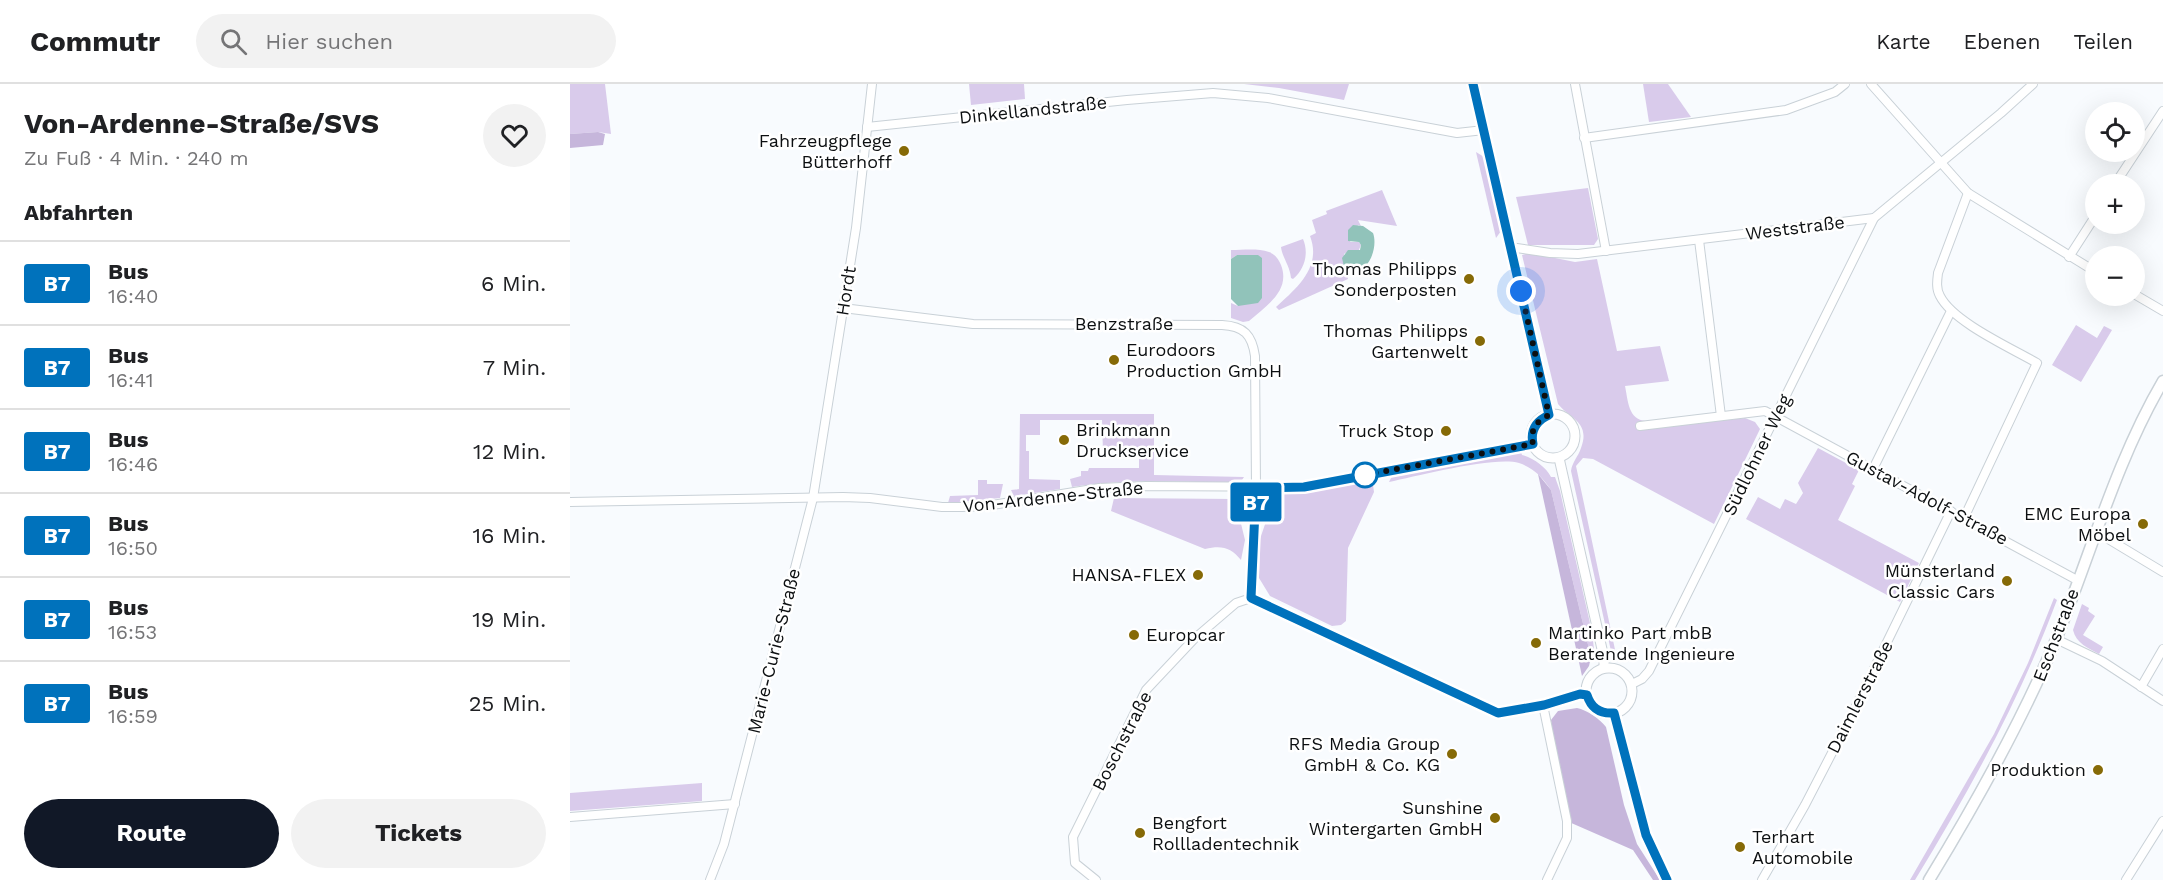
<!DOCTYPE html>
<html lang="de">
<meta charset="utf-8">
<style>
body{margin:0;font-family:"Work Sans",sans-serif;background:#f2f2f2;color:#202124;height:100vh;display:flex;flex-direction:column;font-size:22px;white-space:nowrap}
*{box-sizing:border-box;margin:0}
p{font-size:20px;color:#757577}
.icon{flex:none;width:33px;height:33px;fill:none;stroke:currentColor;stroke-width:2;stroke-linecap:round;stroke-linejoin:round}
.map{position:relative;flex:1;overflow:hidden}
.panel{display:flex;flex-direction:column;background:#fff;width:570px}
.panel>*{flex:none}
.badge{padding:0 12px;border-radius:4px;font-size:21px;line-height:39px}
.controls{position:absolute;left:1515px;top:18px;display:grid;gap:12px}
.controls a{display:grid;place-items:center;width:60px;height:60px;border-radius:50%;background:#fff;box-shadow:0 6px 24px #0002;font-size:30px}
.you{position:absolute;width:30px;height:30px;margin:-15px;border:4px solid #fff;border-radius:50%;background:#1a73e8;box-shadow:0 0 0 9px #1a73e833}
.map>.badge{position:absolute;translate:-50% -50%;box-shadow:0 0 0 3px #fff}
h2{padding:0 24px;font-size:22px;line-height:54px}
.round{display:grid;place-items:center;flex:none;width:63px;height:63px;border-radius:32px;background:#f2f2f2}
.summary{display:flex;align-items:center;justify-content:space-between;height:102px;padding:0 24px}
h1{font-size:28px;font-weight:700;line-height:45px}
.action{display:flex;gap:12px;margin-top:auto;padding:12px 24px}
.action a{flex:1;height:69px;border-radius:36px;background:#111827;color:#fff;font-size:24px;font-weight:700;line-height:69px;text-align:center}
.action a+a{background:#f2f2f2;color:#202124}
ul{padding:0;list-style:none}
li{display:flex;align-items:center;gap:18px;height:84px;padding:0 24px;border-top:2px solid #e0e0e0}
li div{flex:1}
li b{display:block;font-size:22px}
li em{font-style:normal}
li .badge{min-width:66px;font-weight:700;text-align:center}
header{display:flex;align-items:center;gap:36px;box-sizing:border-box;height:84px;padding:0 30px;background:#fff;border-bottom:2px solid #e0e0e0}
header strong{font-size:28px}
nav{display:flex;gap:33px;margin-inline-start:auto;font-size:21px}
.search{width:420px;height:54px;background:#f2f2f2;display:flex;align-items:center;gap:15px;box-sizing:border-box;padding:0 21px;border-radius:33px;color:#757577;font-size:22px}
main{display:flex;flex:1;min-height:0}
.map>svg:first-child{display:block}
</style>
<header>
<strong>Commutr</strong>
<div class="search"><svg class="icon" aria-label="search" viewBox="0 0 24 24"><circle cx="10" cy="10" r="6"/><path d="M15 15l6 6"/></svg>Hier suchen</div>
<nav><a>Karte</a><a>Ebenen</a><a>Teilen</a></nav>
</header>
<main>
<section class="panel">
<div class="summary"><div><h1>Von-Ardenne-Straße/SVS</h1><p>Zu Fuß · 4 Min. · 240 m</p></div><a class="round"><svg class="icon" aria-label="heart" viewBox="0 0 24 24"><path d="M12 20l-8-8c-3-5 5-10 8-4 3-6 11-1 8 4z"/></svg></a></div>
<h2>Abfahrten</h2>
<ul>
<li><span class="badge" style="background:#0072bc;color:#fff">B7</span><div><b>Bus</b><p>16:40</p></div><em>6 Min.</em></li>
<li><span class="badge" style="background:#0072bc;color:#fff">B7</span><div><b>Bus</b><p>16:41</p></div><em>7 Min.</em></li>
<li><span class="badge" style="background:#0072bc;color:#fff">B7</span><div><b>Bus</b><p>16:46</p></div><em>12 Min.</em></li>
<li><span class="badge" style="background:#0072bc;color:#fff">B7</span><div><b>Bus</b><p>16:50</p></div><em>16 Min.</em></li>
<li><span class="badge" style="background:#0072bc;color:#fff">B7</span><div><b>Bus</b><p>16:53</p></div><em>19 Min.</em></li>
<li><span class="badge" style="background:#0072bc;color:#fff">B7</span><div><b>Bus</b><p>16:59</p></div><em>25 Min.</em></li>
</ul>
<div class="action"><a>Route</a><a>Tickets</a></div>
</section>
<div class="map">
<svg width="1593" height="796" viewBox="0 0 1593 796">
<rect width="100%" height="100%" fill="#f8fbfe"/>
<!-- green -->
<g fill="#d9cbeb">
<path d="M0 0H35L41 50 28 48 0 50Z"/>
<path d="M399 0H454L455 15 401 21Z"/>
<path d="M674 0H779L774 16 709 4Z"/>
<path d="M1073 0H1098L1121 33 1079 38Z"/>
<path d="M906 68 914 73 931 147 926 154Z"/>
<path d="M1018 104 1028 155 1024 161H958L946 113Z"/>
<path d="M812 106 827 142 788 136 791 142 788 141 780 158H789L791 161 788 168 780 166 774 170 778 195 709 226 706 223C727 204 752 183 740 152L746 149 742 136 757 130 756 127Z"/>
<path d="M733 155C739 169 735 185 723 195L721 194C720 182 712 173 711 163Z"/>
<path d="M661 166C673 166 688 164 699 168 705 170 709 176 711 181 721 207 696 222 679 237L673 238 661 234V219L668 222 667 171 661 175Z"/>
<path d="M960 169 1005 178 1027 175 1047 267 1090 262 1099 297 1055 302C1058 316 1058 336 1076 337L1068 338 1070 345 1175 334 1185 338 1190 345 1144 440 1023 375 1013 374 1006 382 1047 575 1041 567 1001 387C1002 378 1008 373 1011 364 1021 338 999 334 988 320L952 171Z"/>
<path d="M1506 241 1527 254 1534 242 1542 246 1511 298 1482 281Z"/>
<path d="M450 330H584V391L674 393 670 399C614 398 557 394 502 403L500 395 511 392V387H518L519 384H569V368H533L532 336H470V351H456V367H459V395L490 396V405L444 412 441 406 449 405Z"/>
<path d="M1248 364 1289 386 1282 400 1285 402 1268 436 1349 479 1330 518 1176 435 1188 413 1210 425 1215 415 1226 420 1233 409 1228 399Z"/>
<path d="M938 368H951L952 371C963 374 976 383 981 393H985L990 407 1022 548 1025 574 1021 573 981 406C973 394 964 384 949 379 924 372 848 392 819 398L823 390Z"/>
<path d="M408 396H417V400H433L430 414 378 419 380 412 408 411Z"/>
<path d="M789 397H797L803 401 804 408 778 464 776 537 771 541 762 542 700 512 689 494 690 455 705 411Z"/>
<path d="M544 414 665 415 675 456 671 476C661 463 651 461 635 465L541 427Z"/>
<path d="M1484 514 1487 516C1450 615 1400 706 1345 796H1340L1424 650 1458 579Z"/>
<path d="M1512 520 1519 524 1518 527 1525 532 1513 551 1533 563 1529 570C1518 564 1506 559 1503 546Z"/>
<path d="M132 699V717L0 727V709Z"/>
</g>
<!-- forest -->
<g fill="#c6b6db">
<path d="M28 48 35 50 33 61 0 64V50Z"/>
<path d="M968 390 981 406 1021 573 1019 582 1012 592Z"/>
<path d="M1007 624C1017 626 1030 635 1036 643L1054 721 1067 760 1090 796H1083L1063 766 999 738 983 658 981 636 988 627Z"/>
</g>
<!-- water -->
<g fill="#91c3ba">
<path d="M783 141 793 142 803 149C809 165 796 196 775 187L772 174 778 166H790L791 161 789 158 778 157V146Z"/>
<path d="M667 171H688L692 174V214L688 219 668 222 661 215V175Z"/>
</g>
<g fill="none" stroke-linecap="round" stroke-linejoin="round">
<!-- minor casing -->
<g stroke="#c9d1d7" stroke-width="10">
<g id="minor">
<path d="M1005 0 1036 167"/>
<path d="M1301 0 1398 109 1526 188"/>
<path d="M297 43 557 16 643 9 698 14 887 49 914 46"/>
<path d="M1014 54 1216 26 1265 8 1275 0"/>
<path d="M1545 100 1593 27"/>
<path d="M1129 156 1151 332"/>
<path d="M940 163 980 169 1008 170 1304 134 1431 29 1463 0"/>
<path d="M1499 173 1526 131"/>
<path d="M1564 210 1593 227"/>
<path d="M273 224 403 240 652 241C674 242 682 251 685 272L686 404 681 514"/>
<path d="M1070 342 1195 327 1507 496"/>
<path d="M1303 385 1381 227"/>
<path d="M0 418 273 413 300 414 372 423H392L416 422 529 404 576 402 734 403 963 360"/>
<path d="M1394 434 1467 279C1441 264 1383 238 1370 212 1366 205 1367 197 1368 189L1398 109"/>
<path d="M1525 447 1593 488"/>
<path d="M1486 555 1532 577 1593 617"/>
<path d="M1062 600 1072 595 1079 587 1304 134"/>
<path d="M1571 603 1593 565"/>
<path d="M973 621 997 737V754L977 796"/>
<path d="M0 733 165 720"/>
<path d="M140 796 154 760 243 414 286 144 302 0"/>
<path d="M526 796 505 779 503 753 576 606 624 555 666 519 681 514 928 629 973 621 1010 610 1017 611"/>
<path d="M1192 796 1235 721 1279 636 1381 427"/>
<path d="M1556 796 1593 737"/>
</g>
</g>
<!-- tertiary casing -->
<g stroke="#c9d1d7" stroke-width="11">
<g id="tertiary">
<path d="M903 0 979 331"/>
<circle cx="983" cy="352" r="22"/>
<path d="M989 374 1034 574V584"/>
<circle cx="1039" cy="607" r="23"/>
<path d="M1044 629 1076 751 1097 796"/>
</g>
</g>
<!-- secondary casing -->
<g stroke="#c9d1d7" stroke-width="13">
<path id="secondary" d="M1359 796C1406 719 1450 641 1485 558 1521 470 1545 379 1593 297"/>
</g>
<!-- minor -->
<use href="#minor" stroke="#fff" stroke-width="8"/>
<!-- tertiary -->
<use href="#tertiary" stroke="#fff" stroke-width="9"/>
<!-- secondary -->
<use href="#secondary" stroke="#fff" stroke-width="10"/>
</g>
<g fill="none" stroke-linecap="round" stroke-linejoin="round">
<!-- line casing -->
<g stroke="#fff" stroke-width="14">
<path id="line" d="M903 0 979 331C966 337 960 346 963 360L734 403 686 404 681 514 928 629 974 621 1010 610 1017 611C1021 624 1030 630 1044 629L1076 751 1097 796"/>
</g>
<!-- line -->
<use href="#line" stroke="#0072bc" stroke-width="9"/>
<!-- walk -->
<path stroke="#0c0f11" stroke-width="6" stroke-dasharray="0 10.8" d="M795 391 963 360C960 346 966 337 979 331L951 207"/>
</g>
<!-- markers -->
<g fill="#866a07" stroke="#fff" stroke-width="2">
<circle cx="334" cy="67" r="6"/>
<circle cx="899" cy="195" r="6"/>
<circle cx="910" cy="257" r="6"/>
<circle cx="544" cy="276" r="6"/>
<circle cx="876" cy="347" r="6"/>
<circle cx="494" cy="356" r="6"/>
<circle cx="1573" cy="440" r="6"/>
<circle cx="628" cy="491" r="6"/>
<circle cx="1437" cy="497" r="6"/>
<circle cx="564" cy="551" r="6"/>
<circle cx="966" cy="559" r="6"/>
<circle cx="882" cy="670" r="6"/>
<circle cx="1528" cy="686" r="6"/>
<circle cx="925" cy="734" r="6"/>
<circle cx="570" cy="749" r="6"/>
<circle cx="1170" cy="763" r="6"/>
</g>
<circle fill="#fff" stroke="#0072bc" stroke-width="3" cx="795" cy="391" r="12"/>
<g text-anchor="middle" stroke-width="5" stroke-linejoin="round" paint-order="stroke">
<!-- street labels -->
<g font-size="18" fill="#0c0f11" stroke="#fff">
<text transform="translate(463 26) rotate(-6)" y="6">Dinkellandstraße</text>
<text transform="translate(1225 144) rotate(-7)" y="6">Weststraße</text>
<text transform="translate(276 207) rotate(-81)" y="6">Hordt</text>
<text x="554" y="246">Benzstraße</text>
<text transform="translate(1187 371) rotate(-64)" y="6">Südlohner Weg</text>
<text transform="translate(483 413) rotate(-6)" y="6">Von-Ardenne-Straße</text>
<text transform="translate(1357 414) rotate(28)" y="6">Gustav-Adolf-Straße</text>
<text transform="translate(1486 551) rotate(-69)" y="6">Eschstraße</text>
<text transform="translate(204 567) rotate(-76)" y="6">Marie-Curie-Straße</text>
<text transform="translate(1290 613) rotate(-63)" y="6">Daimlerstraße</text>
<text transform="translate(552 657) rotate(-63)" y="6">Boschstraße</text>
</g>
<!-- poi labels -->
<g font-size="18" fill="#0c0f11" stroke="#fff" text-anchor="end">
<text x="322" y="63">Fahrzeugpflege<tspan x="322" dy="21">Bütterhoff</tspan></text>
<text x="887" y="191">Thomas Philipps<tspan x="887" dy="21">Sonderposten</tspan></text>
<text x="898" y="253">Thomas Philipps<tspan x="898" dy="21">Gartenwelt</tspan></text>
<text x="556" y="272" text-anchor="start">Eurodoors<tspan x="556" dy="21">Production GmbH</tspan></text>
<text x="506" y="352" text-anchor="start">Brinkmann<tspan x="506" dy="21">Druckservice</tspan></text>
<text x="864" y="353">Truck Stop</text>
<text x="1561" y="436">EMC Europa<tspan x="1561" dy="21">Möbel</tspan></text>
<text x="1425" y="493">Münsterland<tspan x="1425" dy="21">Classic Cars</tspan></text>
<text x="616" y="497">HANSA-FLEX</text>
<text x="978" y="555" text-anchor="start">Martinko Part mbB<tspan x="978" dy="21">Beratende Ingenieure</tspan></text>
<text x="576" y="557" text-anchor="start">Europcar</text>
<text x="870" y="666">RFS Media Group<tspan x="870" dy="21">GmbH &amp; Co. KG</tspan></text>
<text x="1516" y="692">Produktion</text>
<text x="913" y="730">Sunshine<tspan x="913" dy="21">Wintergarten GmbH</tspan></text>
<text x="582" y="745" text-anchor="start">Bengfort<tspan x="582" dy="21">Rollladentechnik</tspan></text>
<text x="1182" y="759" text-anchor="start">Terhart<tspan x="1182" dy="21">Automobile</tspan></text>
</g>
</g>
</svg>
<div class="controls">
<a><svg class="icon" aria-label="locate" viewBox="0 0 24 24"><circle cx="12" cy="12" r="6"/><path d="M12 2v4M12 18v4M2 12h4M18 12h4"/></svg></a>
<a>+</a>
<a>−</a>
</div>
<div class="you" style="left:951px;top:207px"></div>
<b class="badge" style="left:686px;top:418px;background:#0072bc;color:#fff">B7</b>
</div>
</main>
